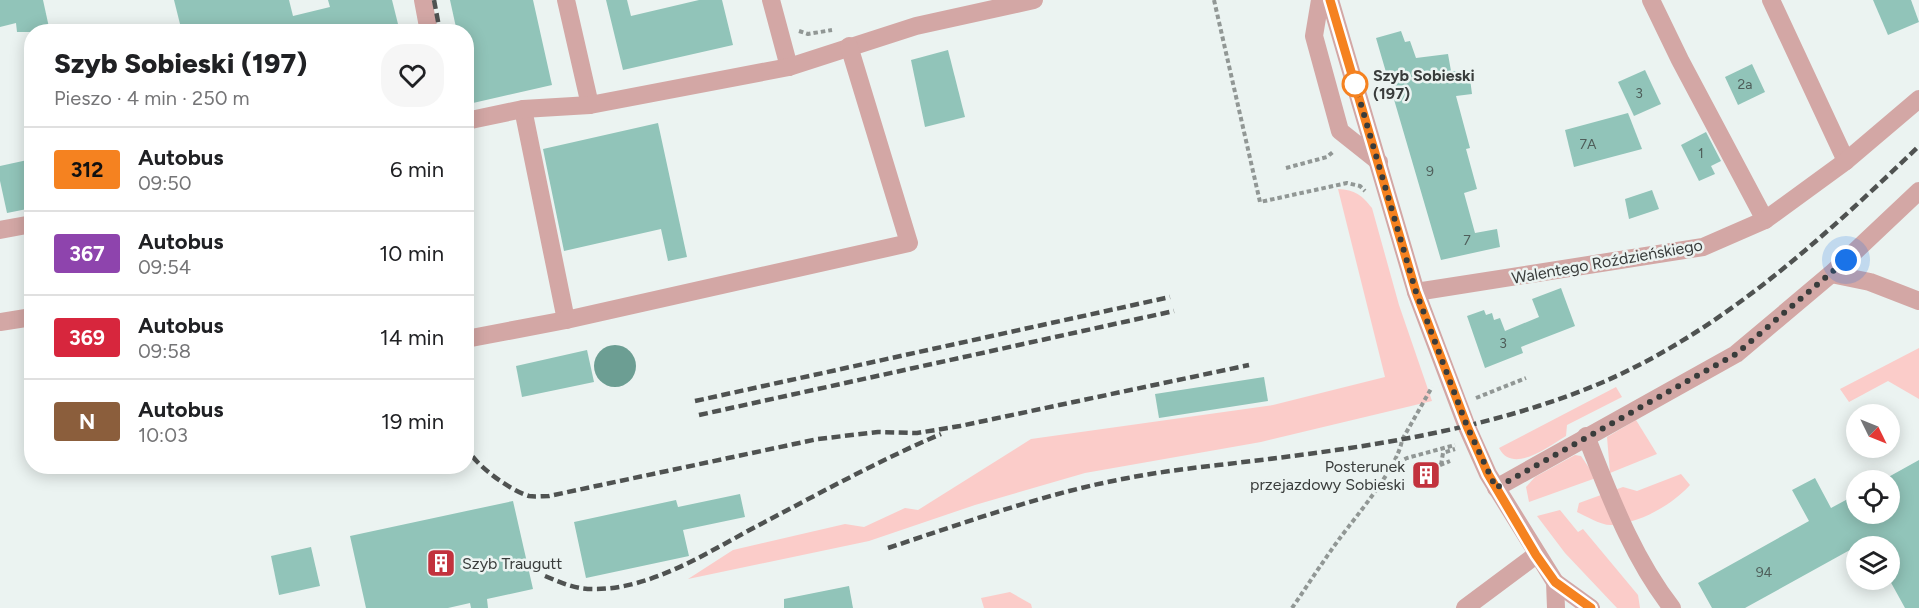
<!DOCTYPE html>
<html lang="pl">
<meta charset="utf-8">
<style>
body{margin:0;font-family:Figtree,sans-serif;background:#f6f6f6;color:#202124;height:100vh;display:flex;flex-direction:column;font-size:22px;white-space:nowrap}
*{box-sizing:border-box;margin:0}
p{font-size:20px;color:#757577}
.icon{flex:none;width:33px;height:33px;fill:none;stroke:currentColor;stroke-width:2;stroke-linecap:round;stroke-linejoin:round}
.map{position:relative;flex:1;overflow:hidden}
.details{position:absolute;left:24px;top:24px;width:450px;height:450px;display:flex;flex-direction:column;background:#fff;border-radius:24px;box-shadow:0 3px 15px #0003}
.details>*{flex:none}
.badge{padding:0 12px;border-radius:4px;font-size:21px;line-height:39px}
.needle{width:39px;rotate:133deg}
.tools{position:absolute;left:1846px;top:404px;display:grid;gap:12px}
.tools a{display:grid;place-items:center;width:54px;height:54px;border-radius:50%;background:#fff;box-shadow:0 3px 15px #0003;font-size:30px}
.you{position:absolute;width:30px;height:30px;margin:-15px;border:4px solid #fff;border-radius:50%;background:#1a73e8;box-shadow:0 0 0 9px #1a73e833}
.map>.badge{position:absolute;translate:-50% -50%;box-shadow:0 0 0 3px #fff}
.round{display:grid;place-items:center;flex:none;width:63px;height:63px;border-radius:24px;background:#f6f6f6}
.headline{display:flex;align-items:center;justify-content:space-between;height:102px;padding:0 30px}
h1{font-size:28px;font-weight:800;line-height:45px}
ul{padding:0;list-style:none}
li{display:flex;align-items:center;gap:18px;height:84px;padding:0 30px;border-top:2px solid #e0e0e0}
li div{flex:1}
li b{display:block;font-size:22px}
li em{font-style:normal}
li .badge{min-width:66px;font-weight:700;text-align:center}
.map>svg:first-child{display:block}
</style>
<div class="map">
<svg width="1919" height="608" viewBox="0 0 1919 608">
<rect width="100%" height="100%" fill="#ebf3f1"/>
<!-- green -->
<g fill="#fbccc9">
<path d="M1338 189C1355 190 1362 195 1372 208L1399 305 1432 401 1261 442 1085 473 975 505 869 541 688 579 733 550 845 524 864 527 905 508 918 510 1031 439 1273 405 1385 377Z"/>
<path d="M1919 348V399L1888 381 1849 402 1840 389Z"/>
<path d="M1616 387 1622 397 1567 425 1566 436C1549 446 1513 475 1499 448Z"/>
<path d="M1636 420 1657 454 1610 473 1607 437Z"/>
<path d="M1575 455 1581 456 1596 478 1529 502 1526 487 1535 477Z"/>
<path d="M1681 474 1690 485C1672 505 1640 523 1612 525 1602 526 1586 516 1577 512L1579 503 1623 487 1637 491Z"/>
<path d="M1560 510 1578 532 1583 529 1638 595 1640 608H1617L1565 553 1537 516Z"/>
<path d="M1010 592 1031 604 1032 608H984L981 598Z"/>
</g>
<!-- water -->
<circle fill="#6c9e93" cx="615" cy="366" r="21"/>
<!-- building -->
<g fill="#91c4b9">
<path d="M0 0H43L50 32H17L16 23 0 27Z"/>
<path d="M174 0H289L293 16 330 7 328 0H392L400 32H182Z"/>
<path d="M450 0H533L552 85 473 103 466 75V32H457Z"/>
<path d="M606 0H627L631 16 699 0H722L733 45 623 70Z"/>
<path d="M1873 0H1911L1919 22 1888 35Z"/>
<path d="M1401 31 1405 42 1410 41 1416 58 1448 54 1451 71H1469L1472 94 1456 96 1470 148 1466 149 1477 189 1464 193 1475 233 1497 229 1500 247 1441 260 1376 38Z"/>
<path d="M948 50 965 117 925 127 911 60Z"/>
<path d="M1752 64 1765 92 1738 105 1725 77Z"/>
<path d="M1645 70 1661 104 1634 116 1618 82Z"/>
<path d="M1628 113 1642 149 1574 167 1565 130Z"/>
<path d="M658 123 687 257 668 261 661 229 564 251 543 149Z"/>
<path d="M1706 132 1721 161 1711 166 1715 174 1699 181 1681 145Z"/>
<path d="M32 159V208L7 213 0 181V166Z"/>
<path d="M1652 190 1659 209 1629 219 1625 199Z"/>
<path d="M1561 288 1575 326 1521 347 1523 353 1485 368 1467 316 1484 310 1486 315 1492 313 1494 320 1500 318 1505 331 1539 317 1532 299Z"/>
<path d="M587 350 594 382 522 397 516 366Z"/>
<path d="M1264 377 1268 401 1159 418 1155 394Z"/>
<path d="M1919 460V608H1905L1889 579 1890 546H1871L1868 540 1745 608H1712L1698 583 1809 521 1792 490 1815 478 1831 508 1857 494V513H1890V480H1883Z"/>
<path d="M740 494 745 517 683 530 689 556 586 578 574 522 676 500 678 507Z"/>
<path d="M513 501 533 589 487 599 488 608H471L470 603 448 608H366L350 536Z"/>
<path d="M311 547 320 586 279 595 271 556Z"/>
<path d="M849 586 853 608H784V599Z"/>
</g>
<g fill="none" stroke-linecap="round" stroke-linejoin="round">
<!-- path -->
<g stroke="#919795" stroke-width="4" stroke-dasharray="4.5 3" stroke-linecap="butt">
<path d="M1214 0 1260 202 1347 183 1360 186 1365 191"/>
<path d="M799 31 808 34 832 30"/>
<path d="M1286 168 1327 157 1334 151"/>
<path d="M1476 398 1526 378"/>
<path d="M1441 465 1443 453 1455 449"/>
<path d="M1391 466 1407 458 1455 445"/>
<path d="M1433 468 1450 461"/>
<path d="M1292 608C1308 585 1323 561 1340 538 1357 515 1398 467 1402 440L1432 387"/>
</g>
<!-- minor -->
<g stroke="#d3a7a5" stroke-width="18">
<path d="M423 0 429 32"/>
<path d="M566 0 590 105"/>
<path d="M771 0 789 67"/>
<path d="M1320 0 1314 36 1340 131 1379 162"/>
<path d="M1330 0 1416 292 1467 427 1488 474 1555 582 1556 608"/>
<path d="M1651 0 1680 60 1765 220"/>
<path d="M1771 0 1846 161"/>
<path d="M523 109 566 320"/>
<path d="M466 121 523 109 590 105 789 67 916 26 1034 0"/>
<path d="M0 230 32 224"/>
<path d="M1831 274 1870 282 1919 301"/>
<path d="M1416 292 1703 247 1765 220 1846 161 1919 99"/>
<path d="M0 322 32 317"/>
<path d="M466 339 566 320 909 243 849 46"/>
<path d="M1586 436C1610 496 1632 557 1672 608"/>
<path d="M1496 488 1736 354 1831 274 1919 191"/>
<path d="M1555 582 1591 608"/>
<path d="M1465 608 1536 555"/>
</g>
<!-- rail -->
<g stroke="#4f5251" stroke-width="4.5" stroke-dasharray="9 4.5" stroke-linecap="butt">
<path d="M434 0 440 32"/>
<path d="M466 156C475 184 472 208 466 236"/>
<path d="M695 401 1170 297"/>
<path d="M699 415 1174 311"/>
<path d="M466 445C471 463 511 491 529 496 535 497 543 496 549 496L818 439 878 432 917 433 960 426 1249 365"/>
<path d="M888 548C967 522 1046 493 1128 478 1174 469 1222 465 1269 459 1382 445 1496 427 1601 383 1724 330 1824 237 1919 146"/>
<path d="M545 576C562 583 575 589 593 589 652 590 711 550 761 524 820 493 880 460 941 434"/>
</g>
</g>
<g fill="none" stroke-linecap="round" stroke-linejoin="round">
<!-- line casing -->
<g stroke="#fff" stroke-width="14">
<path id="line" d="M1330 0 1416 292 1467 426 1488 474 1536 555 1555 582 1591 608"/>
</g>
<!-- line -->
<use href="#line" stroke="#f58220" stroke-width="9"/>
<!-- walk -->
<path stroke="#393c3b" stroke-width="6" stroke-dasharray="0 10.8" d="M1355 84 1416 292 1467 426 1496 488 1736 354 1846 260"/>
</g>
<!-- icons -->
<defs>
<g id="building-square" transform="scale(1.5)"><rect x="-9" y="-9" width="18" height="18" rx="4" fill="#c2323d" stroke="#ebf3f1"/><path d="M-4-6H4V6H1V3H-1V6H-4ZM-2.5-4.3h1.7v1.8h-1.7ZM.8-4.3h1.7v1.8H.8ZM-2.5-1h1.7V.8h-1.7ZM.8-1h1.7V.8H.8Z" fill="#fff"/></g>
</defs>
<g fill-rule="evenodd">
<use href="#building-square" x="1426" y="475"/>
<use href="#building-square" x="441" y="563"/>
</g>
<!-- markers -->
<circle fill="#fff" stroke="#f58220" stroke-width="3" cx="1355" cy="84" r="12"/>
<g text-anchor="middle" stroke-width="5" stroke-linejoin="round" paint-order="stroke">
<!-- number labels -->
<g font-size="14" fill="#4f5e5a">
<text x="1745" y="89">2a</text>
<text x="1639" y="98">3</text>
<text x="1588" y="149">7A</text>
<text x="1701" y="158">1</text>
<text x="1430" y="176">9</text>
<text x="1467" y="245">7</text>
<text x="1503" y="348">3</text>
<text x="1764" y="577">94</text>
</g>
<!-- stop labels -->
<g font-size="16" font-weight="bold" fill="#393c3b" stroke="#ebf3f1" text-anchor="start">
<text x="1373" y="81">Szyb Sobieski<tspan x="1373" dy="18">(197)</tspan></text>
</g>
<!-- street labels -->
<g font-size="16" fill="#393c3b" stroke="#ebf3f1">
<text transform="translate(1607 261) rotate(-10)" y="6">Walentego Roździeńskiego</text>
</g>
<!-- poi labels -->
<g font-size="16" fill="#393c3b" stroke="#ebf3f1" text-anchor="end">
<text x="1405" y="472">Posterunek<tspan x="1405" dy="18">przejazdowy Sobieski</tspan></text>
<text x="462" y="569" text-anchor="start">Szyb Traugutt</text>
</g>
</g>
</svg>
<div class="tools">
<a><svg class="needle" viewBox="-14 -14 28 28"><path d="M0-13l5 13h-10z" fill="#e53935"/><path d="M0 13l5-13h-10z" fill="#757577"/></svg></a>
<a><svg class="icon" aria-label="locate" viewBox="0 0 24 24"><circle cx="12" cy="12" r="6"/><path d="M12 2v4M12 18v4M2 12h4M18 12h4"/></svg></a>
<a><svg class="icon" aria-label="layers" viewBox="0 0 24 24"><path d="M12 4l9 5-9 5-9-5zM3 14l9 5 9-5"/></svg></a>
</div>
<div class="you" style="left:1846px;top:260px"></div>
<section class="details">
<div class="headline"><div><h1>Szyb Sobieski (197)</h1><p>Pieszo · 4 min · 250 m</p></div><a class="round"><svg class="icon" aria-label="heart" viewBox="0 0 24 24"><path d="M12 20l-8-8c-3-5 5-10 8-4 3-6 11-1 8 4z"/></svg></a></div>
<ul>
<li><span class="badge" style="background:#f58220;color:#111">312</span><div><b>Autobus</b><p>09:50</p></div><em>6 min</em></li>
<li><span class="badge" style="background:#8e44ad;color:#fff">367</span><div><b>Autobus</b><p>09:54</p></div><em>10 min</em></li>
<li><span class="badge" style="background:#d7263d;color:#fff">369</span><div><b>Autobus</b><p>09:58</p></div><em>14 min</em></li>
<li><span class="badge" style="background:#8b5e3c;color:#fff">N</span><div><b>Autobus</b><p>10:03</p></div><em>19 min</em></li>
</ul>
</section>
</div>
